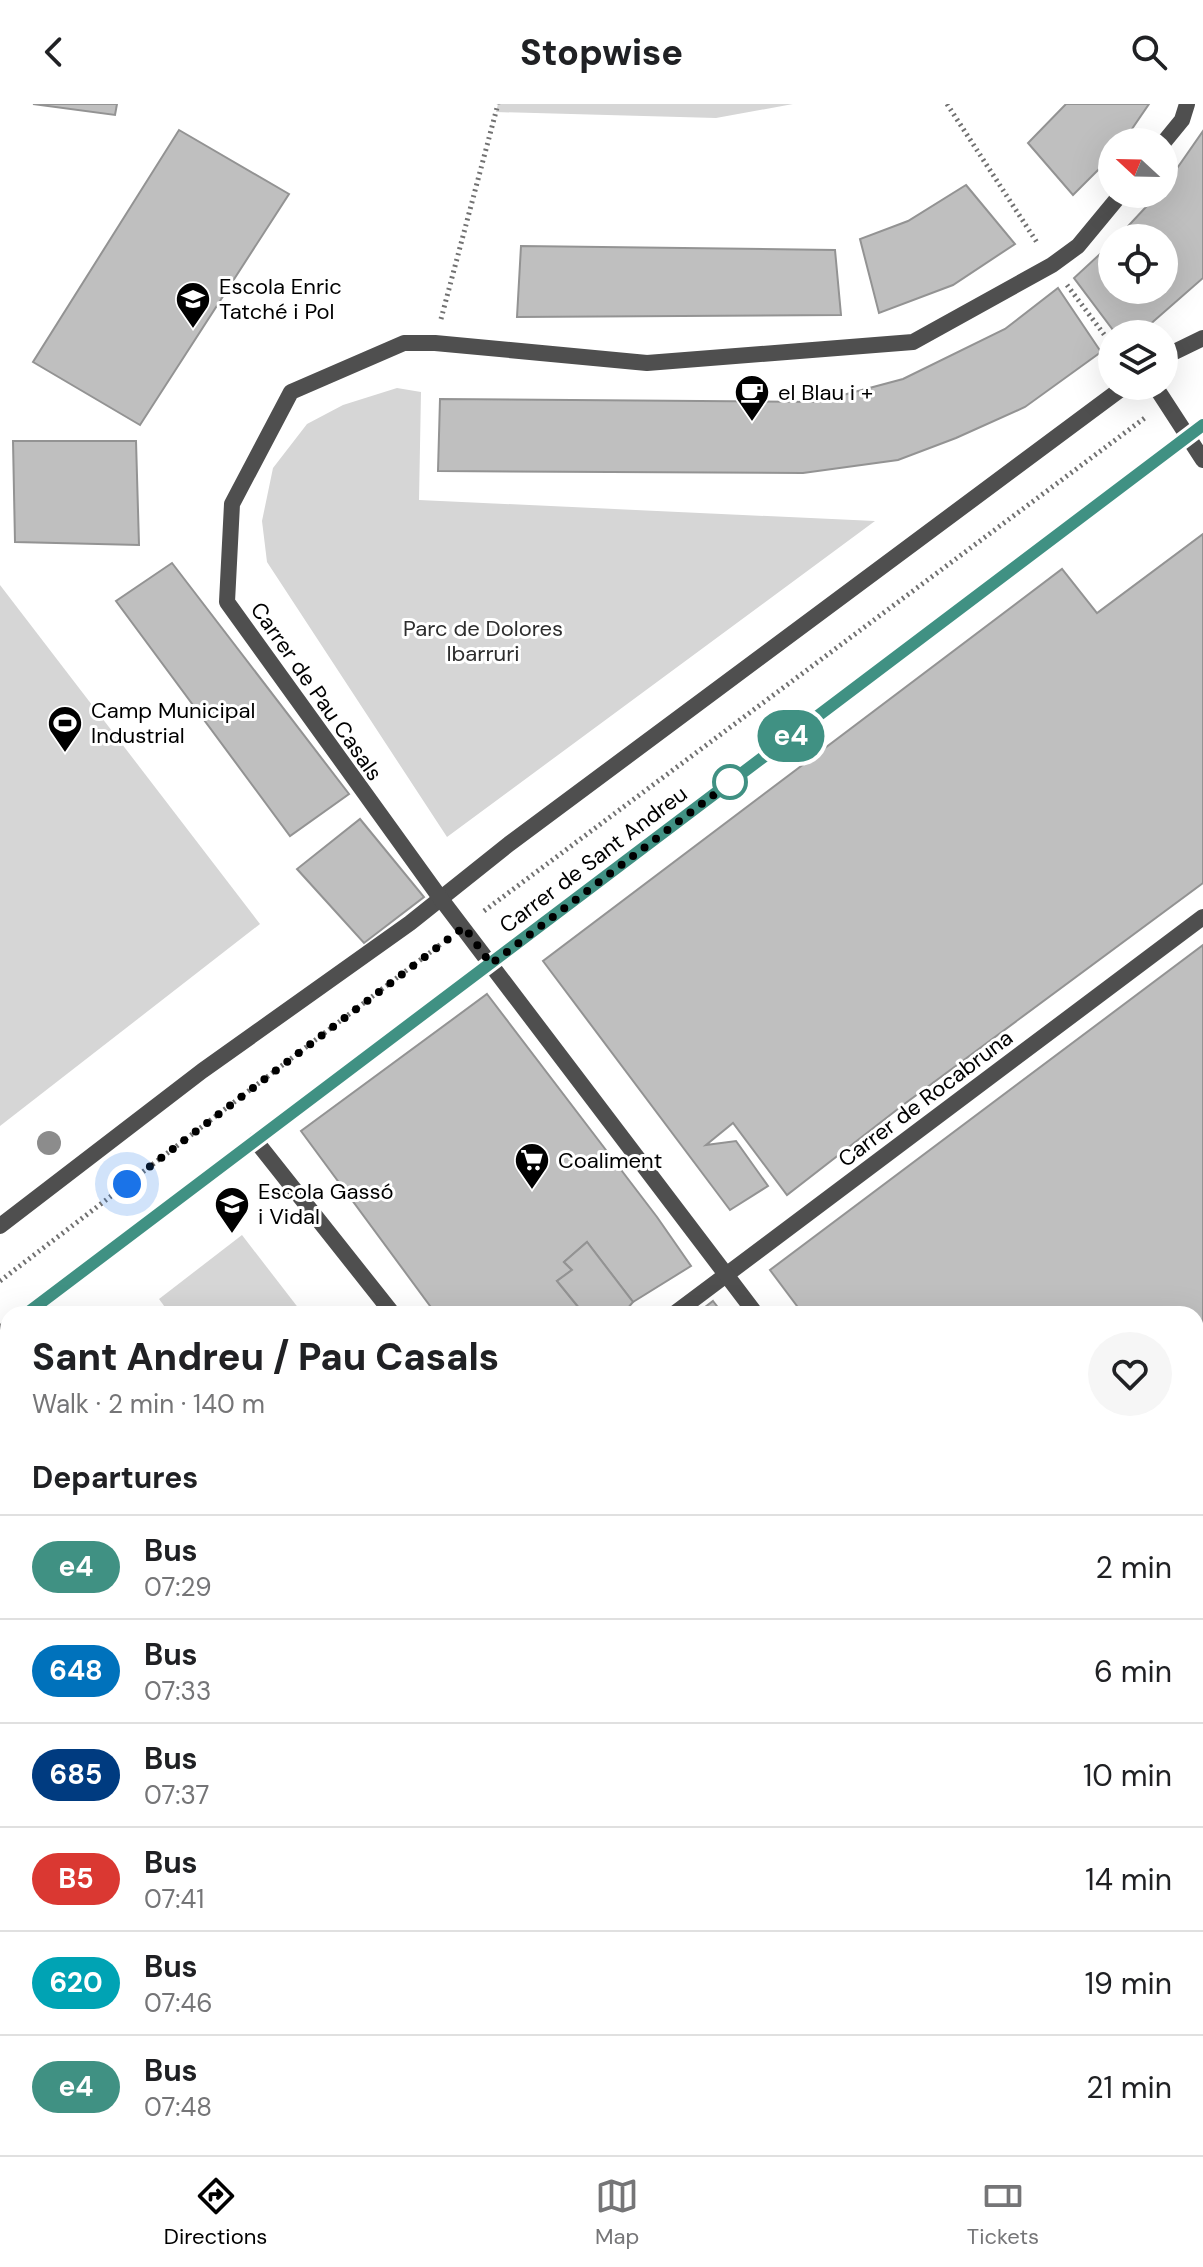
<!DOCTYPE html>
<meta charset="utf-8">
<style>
body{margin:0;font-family:"DM Sans",sans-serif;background:#f6f6f6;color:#202124;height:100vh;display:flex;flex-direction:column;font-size:30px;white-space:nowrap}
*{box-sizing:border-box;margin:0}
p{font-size:26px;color:#757577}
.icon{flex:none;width:44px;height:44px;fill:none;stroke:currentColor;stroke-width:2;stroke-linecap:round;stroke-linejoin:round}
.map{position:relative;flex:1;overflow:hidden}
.side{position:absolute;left:0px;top:1202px;width:1204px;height:850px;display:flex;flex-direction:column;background:#fff;border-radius:24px 24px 0 0;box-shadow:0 8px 32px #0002}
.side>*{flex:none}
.badge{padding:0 16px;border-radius:26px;font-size:28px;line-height:52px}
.needle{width:52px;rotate:292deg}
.buttons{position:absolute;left:1098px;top:24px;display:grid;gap:16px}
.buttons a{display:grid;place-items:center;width:80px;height:80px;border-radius:50%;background:#fff;box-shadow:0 8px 32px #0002;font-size:40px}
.you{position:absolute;width:40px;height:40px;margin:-20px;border:6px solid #fff;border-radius:50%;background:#1a73e8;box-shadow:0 0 0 12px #1a73e833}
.map>.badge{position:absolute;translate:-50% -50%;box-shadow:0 0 0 4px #fff}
h2{padding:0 32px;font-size:30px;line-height:72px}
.round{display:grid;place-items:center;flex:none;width:84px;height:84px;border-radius:42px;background:#f6f6f6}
.overview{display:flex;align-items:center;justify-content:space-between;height:136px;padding:0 32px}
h1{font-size:38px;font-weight:800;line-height:60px}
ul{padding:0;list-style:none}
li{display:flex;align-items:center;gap:24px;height:104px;padding:0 32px;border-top:2px solid #e0e0e0}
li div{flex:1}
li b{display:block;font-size:30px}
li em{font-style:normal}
li .badge{min-width:88px;font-weight:700;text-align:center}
header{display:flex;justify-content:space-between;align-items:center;height:104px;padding:0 32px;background:#fff;font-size:36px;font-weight:800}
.tabs{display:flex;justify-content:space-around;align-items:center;height:112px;border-top:2px solid #e0e0e0;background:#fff;font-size:22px;color:#757577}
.tabs a{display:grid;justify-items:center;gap:4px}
.tabs .current{color:#000}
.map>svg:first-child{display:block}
</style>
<header><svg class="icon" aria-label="back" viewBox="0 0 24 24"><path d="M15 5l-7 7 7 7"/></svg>Stopwise<svg class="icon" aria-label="search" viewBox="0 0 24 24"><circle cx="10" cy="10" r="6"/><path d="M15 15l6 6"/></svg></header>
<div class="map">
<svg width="1203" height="2051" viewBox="0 0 1203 2051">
<rect width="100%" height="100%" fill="#fff"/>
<!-- green -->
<g fill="#d6d6d6">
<path d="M498 0H793L716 14 496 8Z"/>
<path d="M397 284 421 288 419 396 875 417 447 733 267 458 262 417 273 364 307 320 343 301Z"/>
<path d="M0 481 260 820 0 1022Z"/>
<path d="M242 1131 303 1210H170L159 1195Z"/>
<path d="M0 1921 8 1922V2044H226L228 2051H0Z"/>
</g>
<!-- building -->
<g fill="#bfbfbf" stroke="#939393" stroke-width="2">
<path d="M33 0H117L115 11Z"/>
<path d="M1066 0H1149L1123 38H1112V52L1073 91 1028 39Z"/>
<path d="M179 26 289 90 140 321 33 258Z"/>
<path d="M1203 27V174L1139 230H1116L1074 174 1112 139V186H1164V134H1117L1158 90H1164V83Z"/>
<path d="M966 81 1015 140 953 181 879 209 860 135 908 117Z"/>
<path d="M521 142 835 146 841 211 517 213Z"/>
<path d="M1058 184 1101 248 1025 303 956 334 898 356 803 369 438 367 440 295 817 298 903 275 1005 225Z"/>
<path d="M13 337H136L139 441 15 438Z"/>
<path d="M1203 430V779L903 1001 787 1091 733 1019 706 1041 736 1037 768 1082 730 1106 543 857 1062 465 1097 509Z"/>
<path d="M172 459 349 690 290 732 116 497Z"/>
<path d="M360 715 424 793 364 839 297 765Z"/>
<path d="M1203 841V1267L1196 1273V1210H803L770 1166Z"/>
<path d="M487 890 657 1113 691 1162 633 1198 587 1138 564 1158 572 1166 557 1177 584 1210H436L301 1027Z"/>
<path d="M587 1138 633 1198 623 1210H584L557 1177 572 1166 564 1158Z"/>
<path d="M713 1197 723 1210H696Z"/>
<path d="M0 1308 8 1320V1378L0 1384Z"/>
<path d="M8 1402V1466L0 1457V1408Z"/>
<path d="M1203 1536V1721L1196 1719V1538Z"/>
<path d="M0 1629 8 1638V1679L0 1686Z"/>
<path d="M8 1752V1788L0 1777V1758Z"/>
<path d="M1196 1849 1203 1859V1951L1196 1956Z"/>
<path d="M275 2044H335L337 2051H277Z"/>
<path d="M373 2044H472L473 2051H374Z"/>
<path d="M373 2044 374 2051H339L372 2044Z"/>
<path d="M514 2044H636L631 2051H516Z"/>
<path d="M636 2044H665L670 2051H631Z"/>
<path d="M665 2044H761L767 2051H670Z"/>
<path d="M762 2044H809L800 2051H767Z"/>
<path d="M898 2044H959L965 2051H888Z"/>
<path d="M959 2044H995L986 2051H965Z"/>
<path d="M995 2044H1020L1025 2051H986Z"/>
<path d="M1071 2044H1151L1141 2051H1076Z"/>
</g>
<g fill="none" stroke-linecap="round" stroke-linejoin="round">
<!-- path -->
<g stroke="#717171" stroke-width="5" stroke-dasharray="2 4" stroke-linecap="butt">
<path d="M947 0 1038 140"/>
<path d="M1067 181 1112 241"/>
<path d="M441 215 498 0"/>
<path d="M484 807 1146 313"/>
<path d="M0 1177 441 840"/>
<path d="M0 1397 8 1390"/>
</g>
<!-- minor -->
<g stroke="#4f4f4f" stroke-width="16">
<path d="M1164 38 1182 16 1187 0"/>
<path d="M1164 253 1203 234"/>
<path d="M1155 282 1203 356"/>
<path d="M255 1036 393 1210"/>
<path d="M0 1122 202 967 410 819 509 740 1125 282"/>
<path d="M26 1210 1203 321"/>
<path d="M674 1210 1203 813"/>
<path d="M756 1210 441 795 227 498 232 400 291 288 404 239H435L647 259 913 238 1052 161 1078 142 1121 90"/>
<path d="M0 1230 8 1224"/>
<path d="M0 1260 8 1270"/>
<path d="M1196 1301 1203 1295"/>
<path d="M0 1716 8 1709"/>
<path d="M1196 1785 1203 1780"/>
<path d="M1196 1797 1203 1806"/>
<path d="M0 1826 8 1836"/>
<path d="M0 1903 8 1904"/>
<path d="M253 2044 255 2051"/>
<path d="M495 2044 497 2051"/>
<path d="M1044 2044 1049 2051"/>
<path d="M847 2051 856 2044"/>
</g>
</g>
<!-- trees -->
<circle fill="#8c8c8c" cx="49" cy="1039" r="12"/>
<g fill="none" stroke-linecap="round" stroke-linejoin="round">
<!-- line casing -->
<g stroke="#fff" stroke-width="18">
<path id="line" d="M26 1210 1203 321"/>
</g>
<!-- line -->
<use href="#line" stroke="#409183" stroke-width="12"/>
<!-- walk -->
<path stroke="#000" stroke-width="8" stroke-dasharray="0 14.4" d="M127 1080 464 823 491 860 732 677 730 678"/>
</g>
<!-- icons -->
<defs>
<g id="school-pin" transform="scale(1.8)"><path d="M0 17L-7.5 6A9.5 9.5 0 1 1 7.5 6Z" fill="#000" stroke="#fff"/><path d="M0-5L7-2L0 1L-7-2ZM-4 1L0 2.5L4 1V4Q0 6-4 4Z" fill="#fff"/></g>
<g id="cafe-pin" transform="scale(1.8)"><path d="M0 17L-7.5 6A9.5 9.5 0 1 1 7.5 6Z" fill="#000" stroke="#fff"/><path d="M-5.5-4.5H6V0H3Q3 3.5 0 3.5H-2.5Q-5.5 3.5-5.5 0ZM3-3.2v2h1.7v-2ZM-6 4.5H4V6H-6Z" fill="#fff"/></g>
<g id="stadium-pin" transform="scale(1.8)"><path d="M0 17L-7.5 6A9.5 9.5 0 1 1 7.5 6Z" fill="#000" stroke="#fff"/><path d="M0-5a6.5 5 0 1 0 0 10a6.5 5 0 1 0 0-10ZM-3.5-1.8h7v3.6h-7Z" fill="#fff"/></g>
<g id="supermarket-pin" transform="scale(1.8)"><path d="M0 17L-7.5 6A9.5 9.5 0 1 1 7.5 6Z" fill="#000" stroke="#fff"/><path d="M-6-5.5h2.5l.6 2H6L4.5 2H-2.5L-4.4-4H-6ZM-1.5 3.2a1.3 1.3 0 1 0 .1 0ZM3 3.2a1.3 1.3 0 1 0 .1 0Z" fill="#fff"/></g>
</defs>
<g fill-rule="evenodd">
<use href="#school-pin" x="193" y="195"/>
<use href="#cafe-pin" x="752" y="288"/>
<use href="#stadium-pin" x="65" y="619"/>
<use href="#supermarket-pin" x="532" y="1056"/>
<use href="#school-pin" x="232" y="1100"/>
</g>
<!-- markers -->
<circle fill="#fff" stroke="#409183" stroke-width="4" cx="730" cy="678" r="16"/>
<g text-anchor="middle" stroke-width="6" stroke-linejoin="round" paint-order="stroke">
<!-- poi labels -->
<g font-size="22" fill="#000" stroke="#fff" text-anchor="start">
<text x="219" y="190">Escola Enric<tspan x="219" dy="25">Tatché i Pol</tspan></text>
<text x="778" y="296">el Blau i +</text>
<text x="91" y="614">Camp Municipal<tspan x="91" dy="25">Industrial</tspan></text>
<text x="558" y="1064">Coaliment</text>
<text x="258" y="1095">Escola Gassó<tspan x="258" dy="25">i Vidal</tspan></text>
</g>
<!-- park labels -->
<g font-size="22" fill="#2d2d2d" stroke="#fff">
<text x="483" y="532">Parc de Dolores<tspan x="483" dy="25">Ibarruri</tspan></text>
</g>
<!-- street labels -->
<g font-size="22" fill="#000" stroke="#fff">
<text transform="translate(317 587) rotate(55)" y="8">Carrer de Pau Casals</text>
<text transform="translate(593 755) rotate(-37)" y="8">Carrer de Sant Andreu</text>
<text transform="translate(925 994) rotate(-37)" y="8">Carrer de Rocabruna</text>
</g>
</g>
</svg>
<div class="buttons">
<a><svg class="needle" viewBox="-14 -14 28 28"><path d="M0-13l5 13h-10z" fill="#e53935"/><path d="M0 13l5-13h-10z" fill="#757577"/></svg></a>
<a><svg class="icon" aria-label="locate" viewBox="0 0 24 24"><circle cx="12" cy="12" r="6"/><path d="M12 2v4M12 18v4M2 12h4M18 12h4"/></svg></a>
<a><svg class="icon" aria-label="layers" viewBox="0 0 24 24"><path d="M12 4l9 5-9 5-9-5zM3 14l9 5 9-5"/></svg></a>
</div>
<div class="you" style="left:127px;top:1080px"></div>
<b class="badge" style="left:791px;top:632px;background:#409183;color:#fff">e4</b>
<section class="side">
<div class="overview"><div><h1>Sant Andreu / Pau Casals</h1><p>Walk · 2 min · 140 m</p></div><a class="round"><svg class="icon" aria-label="heart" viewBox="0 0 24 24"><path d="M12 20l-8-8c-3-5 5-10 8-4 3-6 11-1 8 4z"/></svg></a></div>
<h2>Departures</h2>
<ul>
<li><span class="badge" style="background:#409183;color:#fff">e4</span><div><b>Bus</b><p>07:29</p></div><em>2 min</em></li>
<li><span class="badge" style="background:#0072bc;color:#fff">648</span><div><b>Bus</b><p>07:33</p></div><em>6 min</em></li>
<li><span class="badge" style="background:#003b80;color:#fff">685</span><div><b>Bus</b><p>07:37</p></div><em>10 min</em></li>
<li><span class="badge" style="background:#da3832;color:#fff">B5</span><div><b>Bus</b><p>07:41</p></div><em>14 min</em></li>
<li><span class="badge" style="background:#00a3b4;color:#fff">620</span><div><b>Bus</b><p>07:46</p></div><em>19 min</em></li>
<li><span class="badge" style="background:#409183;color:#fff">e4</span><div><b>Bus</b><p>07:48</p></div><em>21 min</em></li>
</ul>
</section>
</div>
<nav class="tabs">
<a class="current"><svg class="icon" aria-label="directions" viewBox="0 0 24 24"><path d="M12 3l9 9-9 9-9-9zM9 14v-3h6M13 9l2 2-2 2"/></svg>Directions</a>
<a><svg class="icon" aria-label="map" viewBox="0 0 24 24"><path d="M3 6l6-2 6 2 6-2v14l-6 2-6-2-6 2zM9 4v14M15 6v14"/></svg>Map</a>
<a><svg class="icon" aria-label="tickets" viewBox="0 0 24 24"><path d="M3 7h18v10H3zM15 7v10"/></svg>Tickets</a>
</nav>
